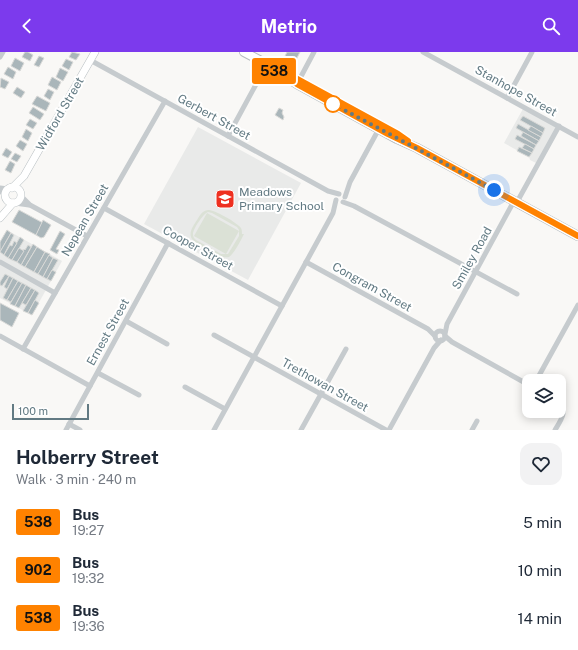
<!DOCTYPE html>
<meta charset="utf-8">
<style>
body{margin:0;font-family:"Public Sans",sans-serif;background:#f2f2f3;color:#1f2937;height:100vh;display:flex;flex-direction:column;font-size:15px;white-space:nowrap}
*{box-sizing:border-box;margin:0}
p{font-size:13px;color:#747a83}
.icon{flex:none;width:22px;height:22px;fill:none;stroke:currentColor;stroke-width:2;stroke-linecap:round;stroke-linejoin:round}
.map{position:relative;height:378px;overflow:hidden}
.side{display:flex;flex-direction:column;background:#fff;flex:1}
.side>*{flex:none}
.badge{padding:0 8px;border-radius:3px;font-size:14px;line-height:26px}
.buttons{position:absolute;left:522px;top:322px;display:grid;gap:8px}
.buttons a{display:grid;place-items:center;width:44px;height:44px;border-radius:8px;background:#fff;box-shadow:0 2px 10px #0003;font-size:20px}
.scale{position:absolute;left:12px;bottom:10px;width:77px;box-sizing:border-box;padding-left:4px;border:2px solid #627a83;border-top:0;font-size:11px;line-height:14px;white-space:nowrap;color:#627a83;-webkit-text-stroke:3px #fff;paint-order:stroke}
.you{position:absolute;width:20px;height:20px;margin:-10px;border:3px solid #fff;border-radius:50%;background:#1a73e8;box-shadow:0 0 0 6px #1a73e833}
.map>.badge{position:absolute;translate:-50% -50%;box-shadow:0 0 0 2px #fff}
.round{display:grid;place-items:center;flex:none;width:42px;height:42px;border-radius:12px;background:#f2f2f3}
.overview{display:flex;align-items:center;justify-content:space-between;height:68px;padding:0 16px}
h1{font-size:19px;font-weight:700;line-height:30px}
ul{padding:0;list-style:none}
li{display:flex;align-items:center;gap:12px;height:48px;padding:0 16px}
li div{flex:1}
li b{display:block;font-size:15px}
li em{font-style:normal}
li .badge{min-width:44px;font-weight:700;text-align:center}
header{display:flex;justify-content:space-between;align-items:center;height:52px;padding:0 16px;background:#7c3aed;color:#fff;font-size:18px;font-weight:700}
.map>svg:first-child{display:block}
</style>
<header><svg class="icon" aria-label="back" viewBox="0 0 24 24"><path d="M15 5l-7 7 7 7"/></svg>Metrio<svg class="icon" aria-label="search" viewBox="0 0 24 24"><circle cx="10" cy="10" r="6"/><path d="M15 15l6 6"/></svg></header>
<div class="map">
<svg width="578" height="378" viewBox="0 0 578 378">
<rect width="100%" height="100%" fill="#f9f8f6"/>
<!-- built -->
<g fill="#e9eae9">
<path d="M524 55 559 74 538 112 530 108 529 105 504 91Z"/>
<path d="M198 75 301 131 248 228 144 172Z"/>
<path d="M7 178 62 209 32 263 0 246V190Z"/>
</g>
<!-- green -->
<g fill="#dbe1d6" fill-rule="evenodd">
<path d="M208 158C215 158 234 169 239 174 242 176 242 179 242 182H244C241 188 234 202 229 205 222 208 193 192 191 185 189 179 194 173 197 168 200 163 202 159 208 158ZM208 160 212 161 237 175 239 178V184L228 202H221L196 188C194 186 193 185 193 182 193 177 203 162 208 160Z"/>
<path d="M207 161 239 179 226 202 194 184Z"/>
</g>
<!-- building -->
<g fill="#aab6ba" stroke="#dadad8">
<path d="M25 0H28L33 3 30 9 22 5Z"/>
<path d="M72 0 80 2 76 8 69 5Z"/>
<path d="M287 0H300L295 10 285 4Z"/>
<path d="M39 4 44 6 39 15 34 13Z"/>
<path d="M15 6 24 11 20 19 11 14Z"/>
<path d="M66 7 73 10 69 18 62 14Z"/>
<path d="M8 15 16 20 13 27 4 22Z"/>
<path d="M60 16 68 20 63 29 56 25Z"/>
<path d="M52 25 61 30 57 38 48 33Z"/>
<path d="M1 26 9 30 5 37 0 35Z"/>
<path d="M17 35 25 40 21 46 13 41Z"/>
<path d="M48 37 54 40 50 48 44 44Z"/>
<path d="M37 44 50 51 46 59 32 52Z"/>
<path d="M33 55 44 62 40 68 29 61Z"/>
<path d="M279 56 283 58 282 61 284 65 283 68 275 63Z"/>
<path d="M523 64 545 76 543 81 520 68Z"/>
<path d="M30 67 37 71 33 77 26 73Z"/>
<path d="M518 72 541 85 539 89 516 76Z"/>
<path d="M531 74 543 81 541 85 528 78Z"/>
<path d="M26 77 32 81 28 89 22 85Z"/>
<path d="M523 80 539 89 536 93 521 84Z"/>
<path d="M517 83 536 93 534 97 515 87Z"/>
<path d="M20 88 27 92 23 99 16 94Z"/>
<path d="M525 92 534 97 532 101 522 96Z"/>
<path d="M519 95 532 101 529 105 517 99Z"/>
<path d="M6 96 12 100 8 106 2 103Z"/>
<path d="M15 101 21 104 17 110 11 107Z"/>
<path d="M10 109 15 112 11 121 5 118Z"/>
<path d="M19 158 43 171 36 183 12 170Z"/>
<path d="M43 168 51 173 44 185 41 186 36 183Z"/>
<path d="M7 178 11 181 0 200V190Z"/>
<path d="M60 179 65 182 56 197 59 198 57 202 50 198Z"/>
<path d="M11 181 14 183 4 203 0 200Z"/>
<path d="M20 185 24 188 12 208 8 206Z"/>
<path d="M14 189 17 191 8 206 4 203 10 193 12 194Z"/>
<path d="M33 192 37 195 25 215 21 213Z"/>
<path d="M28 193 31 195 21 213 17 210 24 197 25 198Z"/>
<path d="M37 195 45 200 34 220 25 215Z"/>
<path d="M19 196 24 199 17 210 12 208Z"/>
<path d="M45 200 50 202 38 222 34 220Z"/>
<path d="M49 203 53 206 43 225 38 222Z"/>
<path d="M53 206 58 208 47 227 43 225Z"/>
<path d="M52 218 56 220 51 229 47 227Z"/>
<path d="M5 222 9 224 2 234 0 233V230Z"/>
<path d="M9 224 13 226 7 237 4 235Z"/>
<path d="M13 226 18 229 7 248 3 246Z"/>
<path d="M18 229 22 231 11 250 7 248Z"/>
<path d="M22 231 26 233 15 254 10 252Z"/>
<path d="M26 233 31 236 19 256 15 254Z"/>
<path d="M31 236 35 238 26 253 22 251Z"/>
<path d="M35 238 39 241 28 261 23 259Z"/>
<path d="M35 248 39 251 32 263 28 261Z"/>
<path d="M0 251 19 261 12 275 0 268Z"/>
</g>
<g fill="none" stroke-linecap="round" stroke-linejoin="round">
<!-- secondary casing -->
<g stroke="#b8bfc2" stroke-width="8">
<g id="secondary">
<circle cx="13" cy="143" r="8"/>
<path d="M12 136 24 124 95 0"/>
<path d="M0 166 13 151"/>
</g>
</g>
<!-- primary casing -->
<g stroke="#b7bdc0" stroke-width="10">
<g id="primary">
<path d="M244 0 265 11"/>
<path d="M260 9 297 32 397 87 417 96 578 184"/>
</g>
</g>
<!-- street -->
<g stroke="#c6cbce" stroke-width="5">
<path d="M423 0 578 85"/>
<path d="M0 5 3 0"/>
<path d="M90 8 328 139 339 142"/>
<path d="M297 32 314 0"/>
<path d="M507 46 532 0"/>
<path d="M228 84 260 25 262 17 260 9"/>
<path d="M0 136 9 137"/>
<path d="M0 138 6 145"/>
<path d="M21 144 30 153 87 184"/>
<path d="M345 145 350 130 381 73"/>
<path d="M343 150 354 154 517 242"/>
<path d="M517 150 559 74"/>
<path d="M15 151 29 153"/>
<path d="M104 156 282 254"/>
<path d="M0 210 55 241"/>
<path d="M306 210 428 277 435 284"/>
<path d="M126 269 167 292"/>
<circle cx="440" cy="284" r="5"/>
<path d="M445 282 447 272 514 149"/>
<path d="M214 283 386 378"/>
<path d="M0 284 90 334"/>
<path d="M445 284 452 290 529 333"/>
<path d="M23 297 165 49"/>
<path d="M98 321 139 343"/>
<path d="M536 329 578 253"/>
<path d="M185 335 225 357"/>
<path d="M69 372 80 378"/>
<path d="M66 378 168 191"/>
<path d="M214 378 333 161 336 148"/>
<path d="M301 378 346 297"/>
<path d="M389 378 434 296 441 288"/>
<path d="M472 378 477 369"/>
<path d="M555 378C561 368 568 359 559 349"/>
</g>
<!-- secondary -->
<use href="#secondary" stroke="#fff" stroke-width="7"/>
<!-- primary -->
<use href="#primary" stroke="#fff" stroke-width="8"/>
</g>
<g fill="none" stroke-linecap="round" stroke-linejoin="round">
<!-- line casing -->
<g stroke="#fff" stroke-width="9">
<path id="line" d="M408 89 398 82 288 22 260 9 297 32 388 82 417 96 578 184"/>
</g>
<!-- line -->
<use href="#line" stroke="#ff8200" stroke-width="6"/>
<!-- walk -->
<path stroke="#627a83" stroke-width="4" stroke-dasharray="0 7.2" d="M333 52C386 80 440 109 494 138"/>
</g>
<!-- icons -->
<defs>
<g id="school-square" transform="scale(1)"><rect x="-9" y="-9" width="18" height="18" rx="4" fill="#ee3020" stroke="#fff"/><path d="M0-5L7-2L0 1L-7-2ZM-4 1L0 2.5L4 1V4Q0 6-4 4Z" fill="#fff"/></g>
</defs>
<g fill-rule="evenodd">
<use href="#school-square" x="225" y="147"/>
</g>
<!-- markers -->
<circle fill="#fff" stroke="#ff8200" stroke-width="2" cx="333" cy="52" r="8"/>
<g text-anchor="middle" stroke-width="4" stroke-linejoin="round" paint-order="stroke">
<!-- street labels -->
<g font-size="12" fill="#627a83" stroke="#fff">
<text transform="translate(516 39) rotate(29)" y="4">Stanhope Street</text>
<text transform="translate(60 62) rotate(-60)" y="4">Widford Street</text>
<text transform="translate(214 65) rotate(29)" y="4">Gerbert Street</text>
<text transform="translate(85 168) rotate(-60)" y="4">Nepean Street</text>
<text transform="translate(198 196) rotate(29)" y="4">Cooper Street</text>
<text transform="translate(472 206) rotate(-61)" y="4">Smiley Road</text>
<text transform="translate(372 235) rotate(29)" y="4">Congram Street</text>
<text transform="translate(108 280) rotate(-61)" y="4">Ernest Street</text>
<text transform="translate(325 333) rotate(29)" y="4">Trethowan Street</text>
</g>
<!-- poi labels -->
<g font-size="12" fill="#627a83" stroke="#fff" text-anchor="start">
<text x="239" y="144">Meadows<tspan x="239" dy="14">Primary School</tspan></text>
</g>
</g>
</svg>
<div class="buttons">
<a><svg class="icon" aria-label="layers" viewBox="0 0 24 24"><path d="M12 4l9 5-9 5-9-5zM3 14l9 5 9-5"/></svg></a>
</div>
<div class="scale">100 m</div>
<div class="you" style="left:494px;top:138px"></div>
<b class="badge" style="left:274px;top:19px;background:#ff8200;color:#111">538</b>
</div>
<section class="side">
<div class="overview"><div><h1>Holberry Street</h1><p>Walk · 3 min · 240 m</p></div><a class="round"><svg class="icon" aria-label="heart" viewBox="0 0 24 24"><path d="M12 20l-8-8c-3-5 5-10 8-4 3-6 11-1 8 4z"/></svg></a></div>
<ul>
<li><span class="badge" style="background:#ff8200;color:#111">538</span><div><b>Bus</b><p>19:27</p></div><em>5 min</em></li>
<li><span class="badge" style="background:#ff8200;color:#111">902</span><div><b>Bus</b><p>19:32</p></div><em>10 min</em></li>
<li><span class="badge" style="background:#ff8200;color:#111">538</span><div><b>Bus</b><p>19:36</p></div><em>14 min</em></li>
</ul>
</section>
